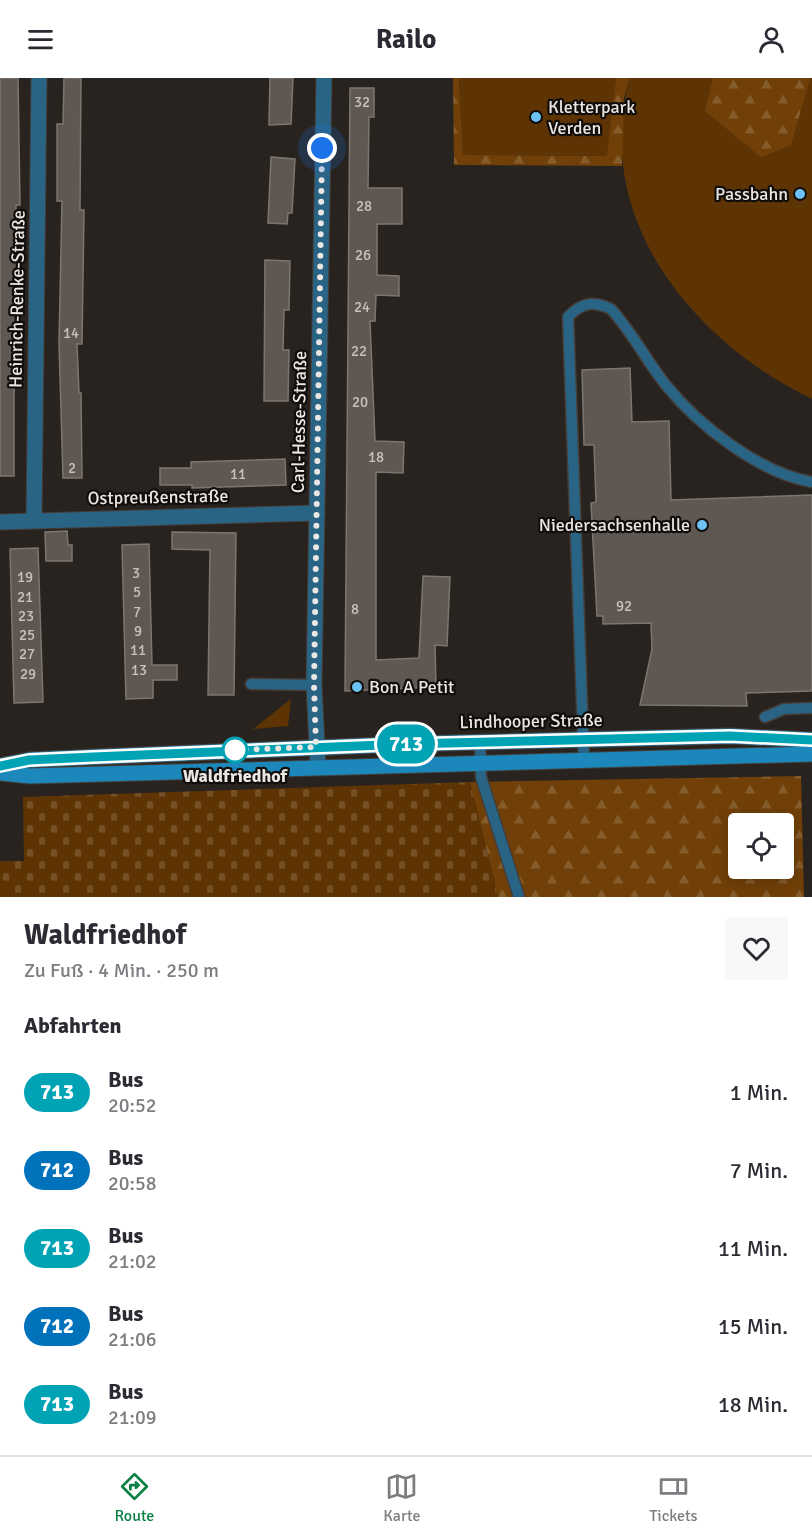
<!DOCTYPE html>
<html lang="de">
<meta charset="utf-8">
<style>
body{margin:0;font-family:Signika,sans-serif;background:#f7f7f7;color:#2b2b33;height:100vh;display:flex;flex-direction:column;font-size:22px;white-space:nowrap}
*{box-sizing:border-box;margin:0}
p{font-size:20px;color:#7c7c81}
.icon{flex:none;width:33px;height:33px;fill:none;stroke:currentColor;stroke-width:2;stroke-linecap:round;stroke-linejoin:round}
.map{position:relative;height:819px;overflow:hidden}
.panel{display:flex;flex-direction:column;background:#fff;flex:1}
.panel>*{flex:none}
.badge{padding:0 12px;border-radius:20px;font-size:21px;line-height:39px}
.controls{position:absolute;left:728px;top:735px;display:grid;gap:12px}
.controls a{display:grid;place-items:center;width:66px;height:66px;border-radius:6px;background:#fff;box-shadow:0 3px 15px #0003;font-size:30px}
.you{position:absolute;width:30px;height:30px;margin:-15px;border:4px solid #fff;border-radius:50%;background:#1a73e8;box-shadow:0 0 0 9px #1a73e833}
.map>.badge{position:absolute;translate:-50% -50%;box-shadow:0 0 0 3px #fff}
h2{padding:0 24px;font-size:22px;line-height:54px}
.round{display:grid;place-items:center;flex:none;width:63px;height:63px;border-radius:6px;background:#f7f7f7}
.overview{display:flex;align-items:center;justify-content:space-between;height:102px;padding:0 24px}
h1{font-size:28px;font-weight:800;line-height:45px}
ul{padding:0;list-style:none}
li{display:flex;align-items:center;gap:18px;height:78px;padding:0 24px}
li div{flex:1}
li b{display:block;font-size:22px}
li em{font-style:normal}
li .badge{min-width:66px;font-weight:700;text-align:center}
header{display:flex;justify-content:space-between;align-items:center;height:78px;padding:0 24px;background:#fff;font-size:27px;font-weight:800}
.tabs{display:flex;justify-content:space-around;align-items:center;height:84px;border-top:2px solid #e1e1e2;background:#fff;font-size:16px;color:#7c7c81}
.tabs a{display:grid;justify-items:center;gap:3px}
.tabs .current{color:#0b8043}
.map>svg:first-child{display:block}
</style>
<header><svg class="icon" aria-label="menu" viewBox="0 0 24 24"><path d="M4 6h16M4 12h16M4 18h16"/></svg>Railo<svg class="icon" aria-label="person" viewBox="0 0 24 24"><circle cx="12" cy="8" r="4"/><path d="M4 21q1-7 8-7t8 7"/></svg></header>
<div class="map">
<svg width="812" height="819" viewBox="0 0 812 819">
<defs>
<pattern id="forest-firs" width="22" height="20" patternUnits="userSpaceOnUse" patternTransform="scale(1.5)"><rect width="22" height="20" fill="#714008"/><path d="M5 1l3.5 6h-7zM16 11l3.5 6h-7z" fill="#855c2c"/></pattern>
<pattern id="cemetery-stones" width="16" height="16" patternUnits="userSpaceOnUse" patternTransform="scale(1.5)"><rect width="16" height="16" fill="#5f3404"/><path d="M2 7V4a2 2 0 0 1 4 0v3zM10 15v-3a2 2 0 0 1 4 0v3z" fill="#765128"/></pattern>
</defs>
<rect width="100%" height="100%" fill="#29231f"/>
<!-- grass -->
<g fill="#5f3404">
<path d="M459 0H616L608 78 463 77Z"/>
<path d="M630 0H812V321C692 263 591 140 630 0Z"/>
<path d="M291 621 288 648 253 651Z"/>
</g>
<!-- forest -->
<g fill="url(#forest-firs)" fill-rule="evenodd">
<path d="M453 0H459L463 77 607 78 616 0H630L624 20 622 88 454 87Z"/>
<path d="M713 0H810L791 67 761 79 705 33Z"/>
<path d="M801 698 804 819H498L470 704ZM738 746H783V790H738Z"/>
</g>
<!-- cemetery -->
<path fill="url(#cemetery-stones)" d="M470 704 498 819H0V783H24L23 719Z"/>
<!-- building -->
<g fill="#5e5752" stroke="#7c7670" stroke-width="1.5">
<path d="M0 0H18L20 127H16V178H19L14 317V398H0Z"/>
<path d="M64 0H81L80 132H84L82 266H77L79 315H81L82 400H63L59 265 62 123H57V46H63Z"/>
<path d="M270 0H293L291 46 269 47Z"/>
<path d="M350 10H374V39H369L368 110H402V146H377V197L399 198V218L376 217 375 243H370L375 363 404 364 403 395 376 394V582L419 580 423 498 450 499 447 568 435 567 436 609 345 613Z"/>
<path d="M271 79 295 81 292 135H288L287 146 268 145Z"/>
<path d="M265 182 290 183 289 232H284L283 272H289L288 323H264Z"/>
<path d="M630 290 632 344 669 343 671 422 812 417V613L746 615 747 628 640 627 652 571 651 545 603 546V538H597L591 425 596 424 594 367H584L582 292Z"/>
<path d="M285 381 286 407 192 410V407H160V390H191V384Z"/>
<path d="M67 453 68 467H72V483H46L45 454Z"/>
<path d="M172 454 236 455 234 617H208L210 472 172 471Z"/>
<path d="M149 466 152 587H177V602H153V620L126 621 122 467Z"/>
<path d="M38 470 43 624 14 625 10 471Z"/>
</g>
<g fill="none" stroke-linecap="round" stroke-linejoin="round">
<!-- lane casing -->
<g stroke="#443e3a" stroke-width="13">
<g id="lane">
<path d="M251 606 314 607"/>
<path d="M765 639 784 631 812 630"/>
<path d="M480 664 481 699 519 819"/>
<path d="M584 683 568 239C582 224 593 223 611 231 632 254 646 282 665 306 698 347 759 395 812 404"/>
</g>
</g>
<!-- street casing -->
<g stroke="#443e3a" stroke-width="17">
<g id="street">
<path d="M34 442 39 0"/>
<path d="M0 444 317 435"/>
<path d="M318 688 314 607 324 0"/>
</g>
</g>
<!-- secondary casing -->
<g stroke="#443e3a" stroke-width="17">
<g id="secondary">
<path d="M0 688 29 682 93 679 407 666 730 658 812 662"/>
<path d="M0 695 30 698 812 676"/>
</g>
</g>
<!-- lane -->
<use href="#lane" stroke="#2a6485" stroke-width="10"/>
<!-- street -->
<use href="#street" stroke="#2a6485" stroke-width="15"/>
<!-- secondary -->
<use href="#secondary" stroke="#1b87bb" stroke-width="15"/>
</g>
<g fill="none" stroke-linecap="round" stroke-linejoin="round">
<!-- line casing -->
<g stroke="#fff" stroke-width="14">
<path id="line" d="M0 688 29 682 93 679 407 666 730 658 812 662"/>
</g>
<!-- line -->
<use href="#line" stroke="#00a3b4" stroke-width="9"/>
<!-- walk -->
<path stroke="#eae6e3" stroke-width="6" stroke-dasharray="0 10.8" d="M235 672 316 669 314 607 322 70"/>
</g>
<!-- markers -->
<g fill="#6ec2f3" stroke="#100d0b" stroke-width="2">
<circle cx="536" cy="39" r="6"/>
<circle cx="800" cy="116" r="6"/>
<circle cx="702" cy="447" r="6"/>
<circle cx="357" cy="609" r="6"/>
</g>
<circle fill="#fff" stroke="#00a3b4" stroke-width="3" cx="235" cy="672" r="12"/>
<g text-anchor="middle" stroke-width="4.5" stroke-linejoin="round" paint-order="stroke">
<!-- number labels -->
<g font-size="15" fill="#c7c2bf">
<text x="362" y="29">32</text>
<text x="364" y="133">28</text>
<text x="363" y="182">26</text>
<text x="362" y="234">24</text>
<text x="71" y="260">14</text>
<text x="359" y="278">22</text>
<text x="360" y="329">20</text>
<text x="376" y="384">18</text>
<text x="72" y="395">2</text>
<text x="238" y="401">11</text>
<text x="136" y="500">3</text>
<text x="25" y="504">19</text>
<text x="137" y="519">5</text>
<text x="25" y="524">21</text>
<text x="624" y="533">92</text>
<text x="355" y="536">8</text>
<text x="137" y="539">7</text>
<text x="26" y="543">23</text>
<text x="138" y="558">9</text>
<text x="27" y="562">25</text>
<text x="138" y="577">11</text>
<text x="27" y="581">27</text>
<text x="139" y="597">13</text>
<text x="28" y="601">29</text>
</g>
<!-- poi labels -->
<g font-size="18" fill="#eae6e3" stroke="#100d0b" text-anchor="start">
<text x="548" y="35">Kletterpark<tspan x="548" dy="21">Verden</tspan></text>
<text x="788" y="122" text-anchor="end">Passbahn</text>
<text x="690" y="453" text-anchor="end">Niedersachsenhalle</text>
<text x="369" y="615">Bon A Petit</text>
</g>
<!-- street labels -->
<g font-size="18" fill="#eae6e3" stroke="#100d0b">
<text transform="translate(17 221) rotate(-89)" y="6">Heinrich-Renke-Straße</text>
<text transform="translate(299 344) rotate(-89)" y="6">Carl-Hesse-Straße</text>
<text transform="translate(158 419) rotate(-1)" y="6">Ostpreußenstraße</text>
<text transform="translate(531 643) rotate(-1)" y="6">Lindhooper Straße</text>
</g>
<!-- stop labels -->
<g font-size="18" font-weight="bold" fill="#eae6e3" stroke="#100d0b">
<text x="235" y="704">Waldfriedhof</text>
</g>
</g>
</svg>
<div class="controls">
<a><svg class="icon" aria-label="locate" viewBox="0 0 24 24"><circle cx="12" cy="12" r="6"/><path d="M12 2v4M12 18v4M2 12h4M18 12h4"/></svg></a>
</div>
<div class="you" style="left:322px;top:70px"></div>
<b class="badge" style="left:406px;top:666px;background:#00a3b4;color:#fff">713</b>
</div>
<section class="panel">
<div class="overview"><div><h1>Waldfriedhof</h1><p>Zu Fuß · 4 Min. · 250 m</p></div><a class="round"><svg class="icon" aria-label="heart" viewBox="0 0 24 24"><path d="M12 20l-8-8c-3-5 5-10 8-4 3-6 11-1 8 4z"/></svg></a></div>
<h2>Abfahrten</h2>
<ul>
<li><span class="badge" style="background:#00a3b4;color:#fff">713</span><div><b>Bus</b><p>20:52</p></div><em>1 Min.</em></li>
<li><span class="badge" style="background:#0072bc;color:#fff">712</span><div><b>Bus</b><p>20:58</p></div><em>7 Min.</em></li>
<li><span class="badge" style="background:#00a3b4;color:#fff">713</span><div><b>Bus</b><p>21:02</p></div><em>11 Min.</em></li>
<li><span class="badge" style="background:#0072bc;color:#fff">712</span><div><b>Bus</b><p>21:06</p></div><em>15 Min.</em></li>
<li><span class="badge" style="background:#00a3b4;color:#fff">713</span><div><b>Bus</b><p>21:09</p></div><em>18 Min.</em></li>
</ul>
</section>
<nav class="tabs">
<a class="current"><svg class="icon" aria-label="directions" viewBox="0 0 24 24"><path d="M12 3l9 9-9 9-9-9zM9 14v-3h6M13 9l2 2-2 2"/></svg>Route</a>
<a><svg class="icon" aria-label="map" viewBox="0 0 24 24"><path d="M3 6l6-2 6 2 6-2v14l-6 2-6-2-6 2zM9 4v14M15 6v14"/></svg>Karte</a>
<a><svg class="icon" aria-label="tickets" viewBox="0 0 24 24"><path d="M3 7h18v10H3zM15 7v10"/></svg>Tickets</a>
</nav>
